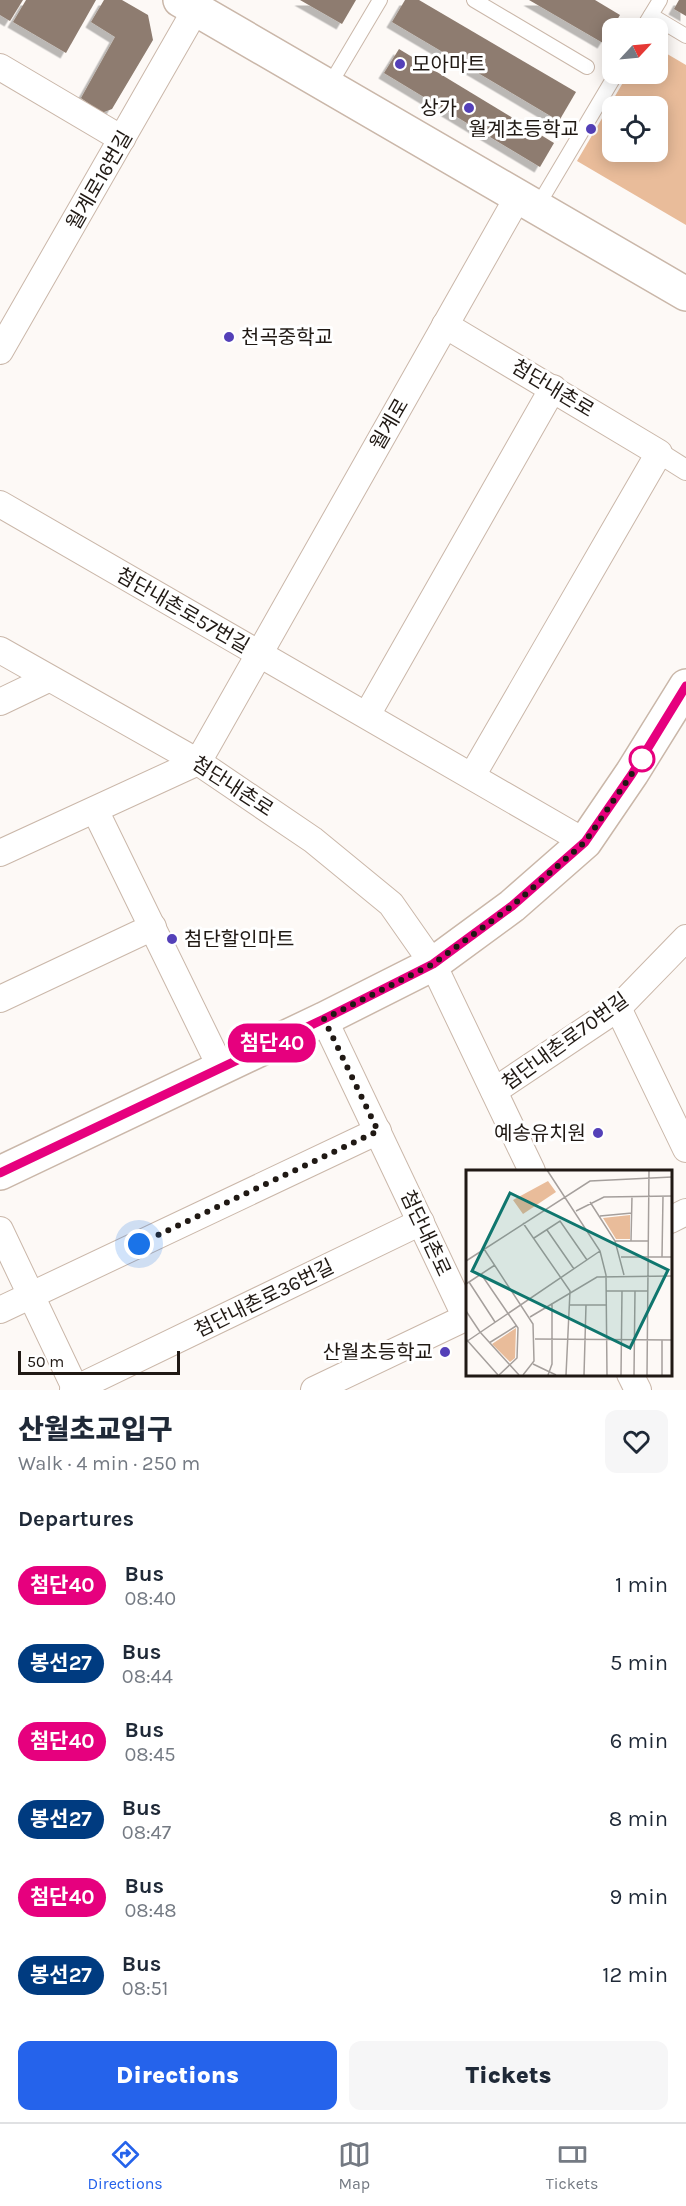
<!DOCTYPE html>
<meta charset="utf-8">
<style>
body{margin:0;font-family:Karla,"Noto Sans KR",sans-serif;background:#f6f6f7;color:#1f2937;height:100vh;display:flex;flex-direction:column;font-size:22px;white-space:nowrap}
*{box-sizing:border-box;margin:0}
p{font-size:20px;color:#747a83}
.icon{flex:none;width:33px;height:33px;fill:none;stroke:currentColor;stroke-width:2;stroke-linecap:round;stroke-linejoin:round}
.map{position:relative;height:1390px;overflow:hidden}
.sheet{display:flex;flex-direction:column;background:#fff;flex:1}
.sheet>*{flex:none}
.badge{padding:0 12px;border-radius:20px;font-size:21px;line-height:39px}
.needle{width:39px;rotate:64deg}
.controls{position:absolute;left:602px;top:18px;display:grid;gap:12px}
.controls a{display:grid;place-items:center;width:66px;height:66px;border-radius:12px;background:#fff;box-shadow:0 3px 15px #0003;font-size:30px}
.scale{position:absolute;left:18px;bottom:15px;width:162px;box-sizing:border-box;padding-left:6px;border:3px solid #201914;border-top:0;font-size:16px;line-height:21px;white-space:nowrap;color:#201914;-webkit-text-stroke:4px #fff;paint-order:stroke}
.you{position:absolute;width:30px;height:30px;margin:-15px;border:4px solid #fff;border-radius:50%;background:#1a73e8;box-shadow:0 0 0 9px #1a73e833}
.map>.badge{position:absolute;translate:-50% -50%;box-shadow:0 0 0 3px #fff}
h2{padding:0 18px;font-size:22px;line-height:54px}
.round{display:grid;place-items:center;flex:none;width:63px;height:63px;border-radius:12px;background:#f6f6f7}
.summary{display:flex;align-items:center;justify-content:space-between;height:102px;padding:0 18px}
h1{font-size:28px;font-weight:800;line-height:45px}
.primary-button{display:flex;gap:12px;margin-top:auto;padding:12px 18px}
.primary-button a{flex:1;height:69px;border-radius:12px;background:#2563eb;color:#fff;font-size:24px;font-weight:800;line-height:69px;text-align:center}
.primary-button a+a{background:#f6f6f7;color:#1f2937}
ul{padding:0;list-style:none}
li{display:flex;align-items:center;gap:18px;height:78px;padding:0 18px}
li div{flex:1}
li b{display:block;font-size:22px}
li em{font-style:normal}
li .badge{min-width:66px;font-weight:700;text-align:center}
.tabs{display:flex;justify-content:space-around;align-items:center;height:84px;border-top:2px solid #e0e1e3;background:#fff;font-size:16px;color:#747a83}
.tabs a{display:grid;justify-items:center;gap:3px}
.tabs .current{color:#2563eb}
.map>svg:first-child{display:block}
</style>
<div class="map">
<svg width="686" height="1390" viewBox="0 0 686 1390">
<defs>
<filter id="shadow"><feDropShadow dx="-5.5" dy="5.5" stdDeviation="0" flood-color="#0004"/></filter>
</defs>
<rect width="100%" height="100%" fill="#fdf9f6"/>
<!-- green -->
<path fill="#e9bc9a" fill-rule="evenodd" d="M657 48 686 65V225L577 161 628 74H657ZM612 106H657V152H612Z"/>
<!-- building -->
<g fill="#8e7c6f" filter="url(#shadow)">
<path d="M0 0H23L10 21 0 15Z"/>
<path d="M26 0H96L66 53 13 22Z"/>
<path d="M104 0H122L148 15 153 40 112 109 96 115 95 108 81 98 115 37 91 22Z"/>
<path d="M300 0H356L342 24Z"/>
<path d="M405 0H419L576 92 559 121 392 22Z"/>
<path d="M529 0H595L620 15 603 43Z"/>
<path d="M679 0H686V16L674 9Z"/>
<path d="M399 49 554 143 540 167 384 73Z"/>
</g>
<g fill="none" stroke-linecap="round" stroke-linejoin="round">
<!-- service casing -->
<g stroke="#cab7a9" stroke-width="16">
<g id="service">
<path d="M474 0 587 67"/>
<path d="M651 15 686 36"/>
<path d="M643 28 660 0"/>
<path d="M329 86 380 0"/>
<path d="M537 207 616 74"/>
</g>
</g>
<!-- pedestrian casing -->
<g stroke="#cab7a9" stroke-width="22">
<path id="pedestrian" d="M659 453 686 470"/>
</g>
<!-- minor casing -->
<g stroke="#cab7a9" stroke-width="28">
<g id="minor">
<path d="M0 67 122 139"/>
<path d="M445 325 659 453 472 776"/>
<path d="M0 351 196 9"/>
<path d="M0 504 585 842"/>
<path d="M0 650 198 762 313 840 391 904 433 964 532 1171"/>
<path d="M0 702 48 679"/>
<path d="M367 715 553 388"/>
<path d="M95 810 221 1068"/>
<path d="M0 853 198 762 519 195"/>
<path d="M0 999 153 927"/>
<path d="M618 1008 686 1149"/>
<path d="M324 1019 466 1318"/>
<path d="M494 1091 618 1008 686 938"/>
<path d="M670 1220 686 1212"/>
<path d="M0 1230 76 1390"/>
<path d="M0 1310 378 1131"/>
<path d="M630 1374 638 1390"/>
<path d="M73 1390 421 1222"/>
<path d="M314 1390 467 1317"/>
</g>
</g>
<!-- tertiary casing -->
<g stroke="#cab7a9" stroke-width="36">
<g id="tertiary">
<path d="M180 0 686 294"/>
<path d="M0 1173 324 1019 433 964 512 906 585 842 632 773 686 686"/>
</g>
</g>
<!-- service -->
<use href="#service" stroke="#fff" stroke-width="14"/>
<!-- pedestrian -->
<use href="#pedestrian" stroke="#fff" stroke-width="20"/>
<!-- minor -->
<use href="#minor" stroke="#fff" stroke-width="26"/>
<!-- tertiary -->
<use href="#tertiary" stroke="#fff" stroke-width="33"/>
</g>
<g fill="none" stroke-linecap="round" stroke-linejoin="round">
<!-- line casing -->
<g stroke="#fff" stroke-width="14">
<path id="line" d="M0 1173 324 1019 433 964 512 906 585 842 632 774 686 686"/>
</g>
<!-- line -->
<use href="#line" stroke="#e6007e" stroke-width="9"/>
<!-- walk -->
<path stroke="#201914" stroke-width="6" stroke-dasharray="0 10.8" d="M139 1244 378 1131 324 1019 433 964 512 906 585 842 642 759"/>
</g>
<!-- markers -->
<g fill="#5440b8" stroke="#fff" stroke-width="2">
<circle cx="400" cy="64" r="6"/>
<circle cx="469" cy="108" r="6"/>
<circle cx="591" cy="129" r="6"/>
<circle cx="229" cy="337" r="6"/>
<circle cx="172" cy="939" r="6"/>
<circle cx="598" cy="1133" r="6"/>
<circle cx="445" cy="1352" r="6"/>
</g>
<circle fill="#fff" stroke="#e6007e" stroke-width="3" cx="642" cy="759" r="12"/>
<g text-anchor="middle" stroke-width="6" stroke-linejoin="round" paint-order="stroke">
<!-- poi labels -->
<g font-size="20" fill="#201914" stroke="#fff" text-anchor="end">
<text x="412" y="71" text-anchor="start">모아마트</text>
<text x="457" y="115">상가</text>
<text x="579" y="136">월계초등학교</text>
<text x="241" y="344" text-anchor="start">천곡중학교</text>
<text x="184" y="946" text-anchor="start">첨단할인마트</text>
<text x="586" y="1140">예송유치원</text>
<text x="433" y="1359">산월초등학교</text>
</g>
<!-- street labels -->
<g font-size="20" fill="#201914" stroke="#fff">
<text transform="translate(99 180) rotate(-60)" y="7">월계로16번길</text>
<text transform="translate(553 388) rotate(31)" y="7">첨단내촌로</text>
<text transform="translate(389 424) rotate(-60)" y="7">월계로</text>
<text transform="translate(183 610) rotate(30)" y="7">첨단내촌로57번길</text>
<text transform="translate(233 786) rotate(33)" y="7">첨단내촌로</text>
<text transform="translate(565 1041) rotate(-36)" y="7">첨단내촌로70번길</text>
<text transform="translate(426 1233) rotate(65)" y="7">첨단내촌로</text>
<text transform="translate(264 1298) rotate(-26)" y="7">첨단내촌로36번길</text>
</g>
</g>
<!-- overview -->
<g transform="translate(466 1170)">
<rect width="206" height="206" fill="#fdf9f6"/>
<path d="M82 11 90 22 57 44 47 30ZM164 45V69H150L137 48ZM50 158 49 188 44 192 26 174Z" fill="#e9bc9a"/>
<path fill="none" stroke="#a59f9c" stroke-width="1.5" d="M81 0 134 81 140 105 141 205M124 32 149 71 158 105M110 41 138 27 206 26M134 46 166 43M57 53 104 121 100 205M81 60 108 99M68 68 94 51 121 90M149 71H182M165 71 166 26M18 79 67 154 68 191 57 205M155 87H206M196 87 197 26M0 91 124 11 206 7M15 104 52 158 51 188 33 205M3 112 29 152M0 114 29 95M140 121H182M104 135H140M0 141 14 162 53 205M64 147 131 107 206 106M0 169 32 205M69 169 206 170M0 172 134 81M23 173 50 156M67 194 90 205M82 205 86 194V133M118 205 120 135M155 205 156 121M168 205 169 121M181 205 183 0M196 205V170"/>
<path fill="#0f766e" fill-opacity="0.15" stroke="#0f766e" stroke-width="3" d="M44 23 202 100 164 178 6 101Z"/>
<rect width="206" height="206" fill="none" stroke="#201914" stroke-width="3"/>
</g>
</svg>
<div class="controls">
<a><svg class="needle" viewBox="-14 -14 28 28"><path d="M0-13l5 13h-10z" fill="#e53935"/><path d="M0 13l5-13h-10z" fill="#747a83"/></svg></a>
<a><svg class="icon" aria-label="locate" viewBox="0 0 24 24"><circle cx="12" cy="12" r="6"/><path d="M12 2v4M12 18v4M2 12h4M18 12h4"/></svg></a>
</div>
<div class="scale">50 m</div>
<div class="you" style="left:139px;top:1244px"></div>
<b class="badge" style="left:272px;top:1043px;background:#e6007e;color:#fff">첨단40</b>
</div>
<section class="sheet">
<div class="summary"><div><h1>산월초교입구</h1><p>Walk · 4 min · 250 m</p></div><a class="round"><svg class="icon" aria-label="heart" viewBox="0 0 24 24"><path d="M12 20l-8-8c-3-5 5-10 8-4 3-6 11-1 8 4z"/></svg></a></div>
<h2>Departures</h2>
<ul>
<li><span class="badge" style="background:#e6007e;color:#fff">첨단40</span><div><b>Bus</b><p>08:40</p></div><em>1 min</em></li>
<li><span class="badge" style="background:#003b80;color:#fff">봉선27</span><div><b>Bus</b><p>08:44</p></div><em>5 min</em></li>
<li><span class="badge" style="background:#e6007e;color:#fff">첨단40</span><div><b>Bus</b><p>08:45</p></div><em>6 min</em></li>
<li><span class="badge" style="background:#003b80;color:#fff">봉선27</span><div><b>Bus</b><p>08:47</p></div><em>8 min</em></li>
<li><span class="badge" style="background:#e6007e;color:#fff">첨단40</span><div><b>Bus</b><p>08:48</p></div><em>9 min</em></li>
<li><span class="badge" style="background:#003b80;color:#fff">봉선27</span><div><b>Bus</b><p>08:51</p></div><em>12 min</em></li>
</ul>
<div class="primary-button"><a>Directions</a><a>Tickets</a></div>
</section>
<nav class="tabs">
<a class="current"><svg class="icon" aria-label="directions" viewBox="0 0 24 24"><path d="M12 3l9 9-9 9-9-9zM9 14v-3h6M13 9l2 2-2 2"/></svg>Directions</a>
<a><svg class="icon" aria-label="map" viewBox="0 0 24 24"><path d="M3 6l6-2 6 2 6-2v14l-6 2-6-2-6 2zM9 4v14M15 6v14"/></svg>Map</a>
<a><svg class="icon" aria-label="tickets" viewBox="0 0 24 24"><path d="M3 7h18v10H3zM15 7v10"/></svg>Tickets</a>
</nav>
